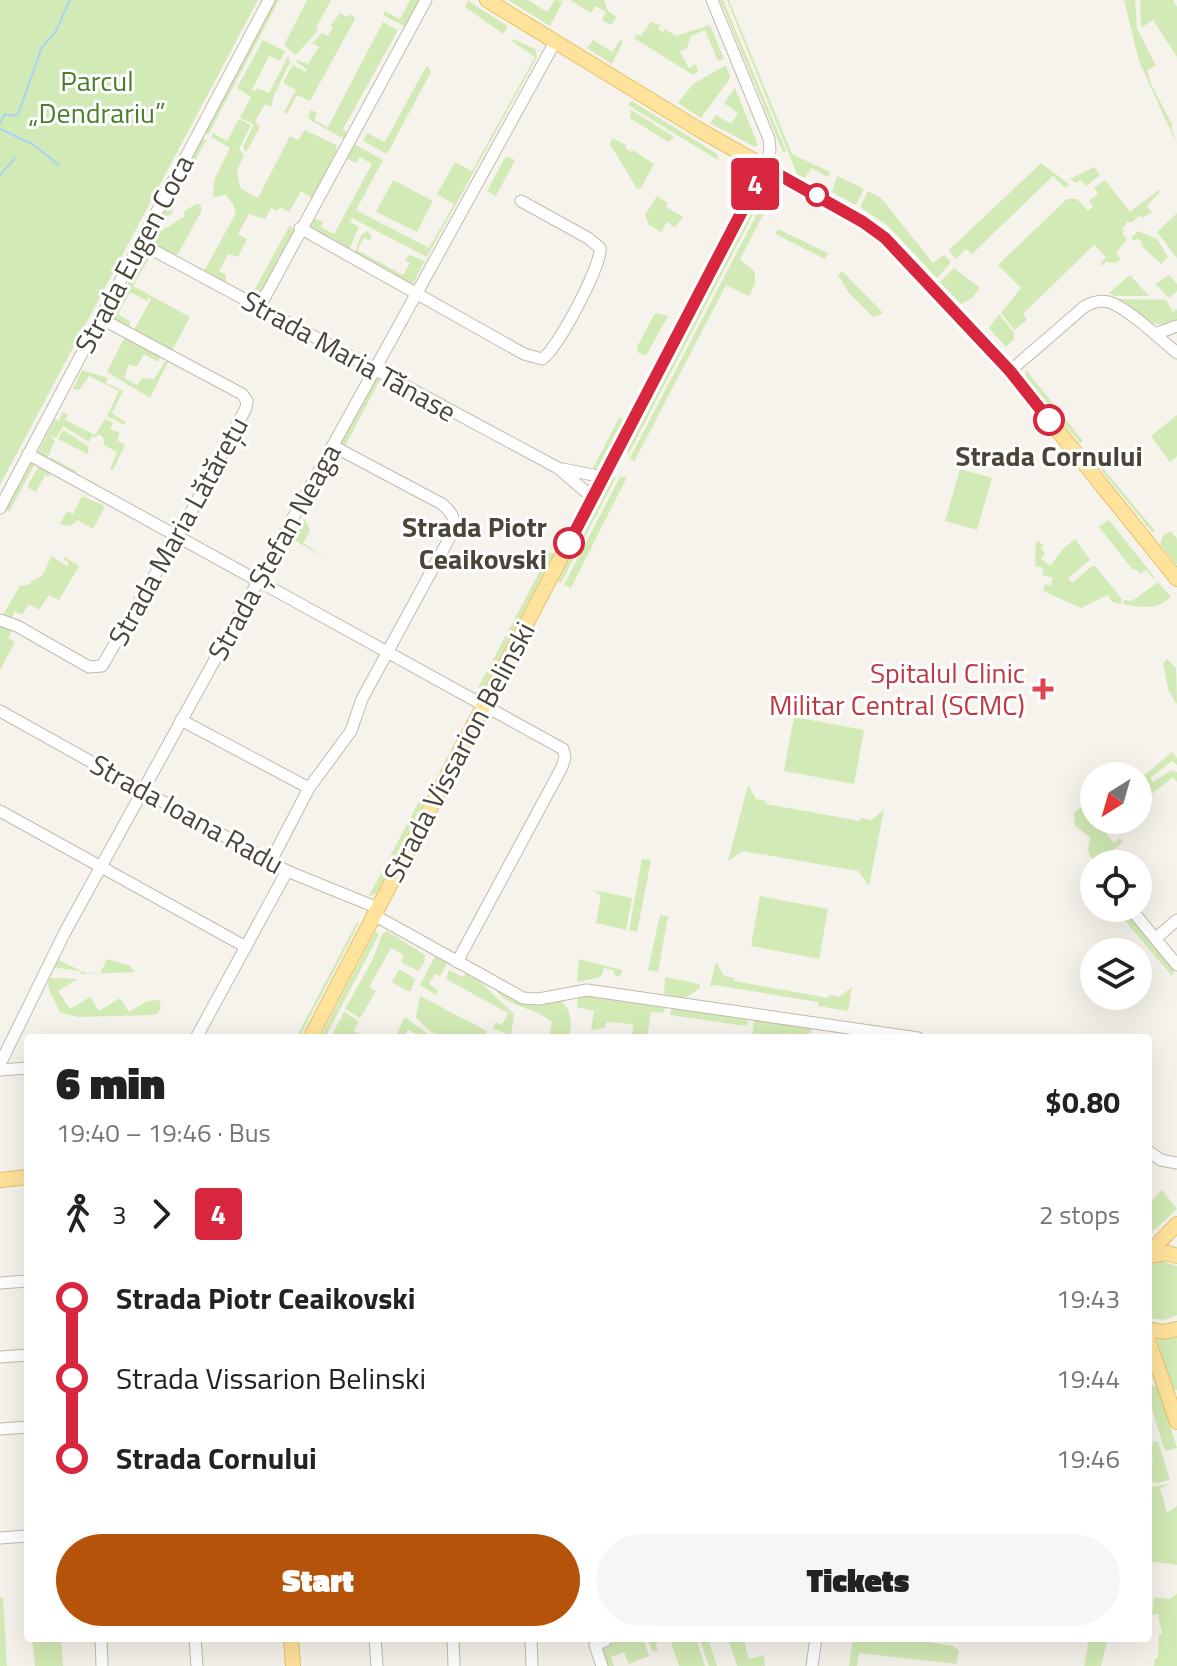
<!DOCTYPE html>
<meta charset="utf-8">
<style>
body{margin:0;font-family:"Titillium Web",sans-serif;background:#f6f6f6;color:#222;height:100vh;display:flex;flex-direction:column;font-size:30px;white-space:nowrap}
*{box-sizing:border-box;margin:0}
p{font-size:26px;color:#767676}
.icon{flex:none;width:44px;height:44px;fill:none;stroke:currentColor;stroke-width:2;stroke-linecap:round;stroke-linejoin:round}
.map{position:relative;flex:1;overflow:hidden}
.side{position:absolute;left:24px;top:1034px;width:1128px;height:608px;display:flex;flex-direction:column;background:#fff;border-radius:8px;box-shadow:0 8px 32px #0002}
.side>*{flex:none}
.badge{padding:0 16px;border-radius:6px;font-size:28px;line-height:52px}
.needle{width:52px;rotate:217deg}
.buttons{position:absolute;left:1080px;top:762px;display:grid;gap:16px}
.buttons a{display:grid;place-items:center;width:72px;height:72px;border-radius:50%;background:#fff;box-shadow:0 8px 32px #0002;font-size:40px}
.map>.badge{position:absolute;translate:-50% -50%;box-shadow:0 0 0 4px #fff}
.legs{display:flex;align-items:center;gap:12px;height:88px;padding:0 32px;font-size:26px}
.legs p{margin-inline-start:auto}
.headline{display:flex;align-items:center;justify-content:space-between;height:136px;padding:0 32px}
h1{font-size:44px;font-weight:800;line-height:60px}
.button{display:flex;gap:16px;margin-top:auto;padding:16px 32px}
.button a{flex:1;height:92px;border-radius:48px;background:#b45309;color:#fff;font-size:32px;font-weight:800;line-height:92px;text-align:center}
.button a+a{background:#f6f6f6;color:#222}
ul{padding:0 32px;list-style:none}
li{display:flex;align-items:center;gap:28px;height:80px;font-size:30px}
li i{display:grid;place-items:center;width:12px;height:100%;margin:0 10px;background:currentColor}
li i::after{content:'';width:20px;height:20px;margin:-10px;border:6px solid;border-radius:50%;background:#fff}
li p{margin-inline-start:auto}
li:first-child i{background:linear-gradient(#0000 50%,currentColor 0)}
li:last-child i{background:linear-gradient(currentColor 50%,#0000 0)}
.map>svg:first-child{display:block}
</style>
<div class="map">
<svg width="1177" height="1666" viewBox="0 0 1177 1666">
<rect width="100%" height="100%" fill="#f6f3ec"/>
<!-- green -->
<g fill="#d2eab5">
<path d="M0 0H258L0 485Z"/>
<path d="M274 0H279L208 135 204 133Z"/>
<path d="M307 0H331L316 28 318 30 296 55 284 45Z"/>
<path d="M410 0H421L406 27 383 15 385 11 400 19Z"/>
<path d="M508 0H528L547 12 555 0 563 1 550 26Z"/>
<path d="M570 0H604L608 11 617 17 611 25 602 20 606 12 596 6 591 13Z"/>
<path d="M720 0H723L786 151 783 152Z"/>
<path d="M727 0H729L792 154 830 172 828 177 811 168 805 178 797 174Z"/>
<path d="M1124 0H1135L1137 28 1156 66 1147 70 1151 84 1173 126 1171 127 1177 145 1139 61Z"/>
<path d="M1140 0H1173L1177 7V57L1153 20 1141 28Z"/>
<path d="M468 1 508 26 503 34 465 7Z"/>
<path d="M340 13 346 17 352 14 355 19 310 101 297 95 287 114 284 112 296 90 283 83 293 65 306 72 307 69 296 62 297 60 308 64 319 47 312 43 322 33 328 36 333 27 331 25Z"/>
<path d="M383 22 398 30 343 129 347 132 344 139 310 120 308 116 311 110 317 113 314 120 328 127Z"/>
<path d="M651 22 660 25 658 29 663 32 665 29 676 36 710 25 724 59 718 61 705 30 691 36 687 48 680 52 689 68 696 64 698 71 693 75 634 38 637 34 641 36Z"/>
<path d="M514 39 535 49 537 57 427 257 352 218 350 222 359 227 350 248 346 249 310 230 309 226 313 217 323 222 321 227 334 234 372 164 360 157 356 163 343 157 351 142 383 160 356 210 429 248 454 204 437 194 455 162 472 171 535 57 512 41Z"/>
<path d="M263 40 285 51 280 61 269 56 252 90 255 91 257 88 269 93 288 56 290 62 274 95 271 107 265 104 255 122 260 127 246 152 243 147 254 124 240 118 251 97 237 88Z"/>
<path d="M593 40 612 52 620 40 623 42 612 64 587 48Z"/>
<path d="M427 65 431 72 387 154 363 141 367 133 385 142Z"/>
<path d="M726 65 730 76 729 80 701 118 678 103 693 84Z"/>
<path d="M735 88 758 145 755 147 710 123 716 115 731 124 738 113 724 103Z"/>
<path d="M632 101 717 154 718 160 628 105Z"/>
<path d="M631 110 674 137 668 142 630 118Z"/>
<path d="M239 119 251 125 239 149 244 155 237 170 240 188 258 198 290 136 298 140 305 130 336 145 337 150 305 215 312 198 301 191 289 212 280 207 277 211 271 208 265 219 249 214 238 234 247 239 238 257 228 254 219 271 226 275V283L204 271 236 213 233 204 226 195 213 197 214 180 230 148 211 137 213 133 227 141Z"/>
<path d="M201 137 206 140 189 172 185 171C177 186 175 196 172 214L160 219 154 225Z"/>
<path d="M612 138 626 145 625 148 631 152 633 150 654 164 641 188 637 189 610 144Z"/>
<path d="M506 156 515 160 496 196 487 191Z"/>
<path d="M1041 163 1069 184 1065 188 1053 176 972 254 966 249 955 259 949 250Z"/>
<path d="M1094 167 1100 175 1086 186 1081 180 1076 183 1070 179Z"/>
<path d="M837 176 864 189 856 205 832 192Z"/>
<path d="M393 180 433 201 417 232 376 212Z"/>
<path d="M1105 180 1130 212 1159 190 1160 192 1147 206 1152 212 1142 218 1139 215 1133 222H1127L1121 231H1125L1122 234 1127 239 1116 253 1121 259 1116 263 1106 262 1101 266 1100 264 1106 257 1094 245 1023 314 1027 320 1014 330 1001 313 1021 288 998 265 1067 199H1077L1088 211 1093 206 1089 201 1098 194 1094 188Z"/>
<path d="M868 191 881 198 933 263 944 255 951 262 937 278 887 225 860 207Z"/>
<path d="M760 192 764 193 628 455V447Z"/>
<path d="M657 196 668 203 666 207 683 217 675 227 667 222 661 232 649 225 645 215Z"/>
<path d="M196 204H200L202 210 178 254H173L149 241 157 228 163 230 185 216 183 212Z"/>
<path d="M759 210 764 213 740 259 755 272V284L749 296 726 285 634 462 630 458Z"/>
<path d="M1177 213V258L1157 232Z"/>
<path d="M290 225 296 232 285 251 278 257 275 269 259 296 255 298 252 294Z"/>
<path d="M778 229 828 253 825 259 775 234Z"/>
<path d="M367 231 372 236 370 241 364 238 357 250 403 275 410 263 405 260 409 255 425 261 412 285 354 254 362 234Z"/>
<path d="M1138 231 1157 239 1168 257 1161 264 1142 246 1143 244 1138 238 1134 241 1131 238Z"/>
<path d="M145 251 152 253 133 286 190 317 172 351 134 330 151 299 148 298 147 301 130 292 118 314 131 322 127 329 109 318Z"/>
<path d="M954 268 980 288 972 298 961 304 940 282Z"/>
<path d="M842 271 883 313 873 317 849 293 838 275Z"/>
<path d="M1130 275 1149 296H1114L1109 293Z"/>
<path d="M1169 275 1177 284V291L1169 298 1155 284Z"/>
<path d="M1118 299 1166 300 1173 312 1177 309V320C1153 334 1137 313 1118 299Z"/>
<path d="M655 313 668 316 646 356 637 352V347Z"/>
<path d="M999 314 1014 333V339L1006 347 989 328Z"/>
<path d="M125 337 161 356 158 362 144 354 137 367 129 364 124 378 137 385 142 378 154 379 167 359 169 360 150 398 107 372Z"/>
<path d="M82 370 108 378 106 383 123 391 112 413 126 422 124 425 107 416 119 391 89 376 79 390 73 389Z"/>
<path d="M1026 370 1083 441 1080 443 1025 376Z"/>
<path d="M377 378 380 380 346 444V448L341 446 340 441 370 386Z"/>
<path d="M63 412 68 415 65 420 95 435 105 419 113 423 110 429 120 433 117 440 125 445 113 470 110 469 117 452 104 445 103 437 98 434 96 437 92 436 89 442 63 426 56 438 50 436 55 440 47 459 49 460 50 457 76 471 74 477 37 454 55 419 59 421Z"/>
<path d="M1177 415V456L1170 462 1151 436Z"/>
<path d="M619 418 623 420 596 471 591 472Z"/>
<path d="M63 430 86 445 89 448 87 454 58 439Z"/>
<path d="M1087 449 1155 531 1152 532 1085 450Z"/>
<path d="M32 460 36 462 9 512 5 509Z"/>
<path d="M39 465 51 473 49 477 45 475 36 492 27 487Z"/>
<path d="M960 469 992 478 977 530 945 521Z"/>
<path d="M616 477 561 583 558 581 611 479Z"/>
<path d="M620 477H627L571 588 564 585Z"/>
<path d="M82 496 105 506 93 529 78 520 70 526 60 524 67 511 73 514Z"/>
<path d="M305 519 310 531 303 543 326 558 294 540Z"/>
<path d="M1109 520 1155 578 1154 579 1146 570 1140 574 1136 569 1133 570 1099 527Z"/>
<path d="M1171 531 1177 539V565L1160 544 1163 536Z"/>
<path d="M1075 539 1090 560 1068 578 1072 583 1092 566H1095L1122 599 1121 604 1112 602 1108 595 1081 608 1043 591 1045 584 1050 586 1053 578 1042 575 1044 568 1035 566 1036 541 1044 545 1041 549 1045 553 1041 559 1050 566 1063 549Z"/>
<path d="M550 552 554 554 482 690 478 688Z"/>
<path d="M51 556 67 566 69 563 63 559 65 557 79 566 59 600 49 595 39 610 29 604 22 615 15 611 9 622 4 619V613L20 586 31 584 30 582 43 575Z"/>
<path d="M1158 582 1171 597C1156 611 1141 607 1123 604L1124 600 1132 601Z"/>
<path d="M0 624 13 629 8 638 15 642 0 670Z"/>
<path d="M1167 659 1176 668 1177 704 1169 692 1163 664Z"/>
<path d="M794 717 864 730 854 784 784 771Z"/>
<path d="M1172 752 1177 758V765L1172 761 1150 778 1153 782 1172 770 1177 772V782L1173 777 1138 805V776H1115L1128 765 1138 774 1145 775Z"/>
<path d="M748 785 756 799 766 801V804L860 821 861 818 871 820 884 810 869 886 858 871 743 851 728 861Z"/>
<path d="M1094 795V820H1120L1105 832 1114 843 1120 838 1123 842 1094 864 1088 851 1090 837 1075 826 1074 813Z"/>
<path d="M422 796 425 799 376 894 369 896Z"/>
<path d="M642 859 651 860 637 932 629 930Z"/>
<path d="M592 890 632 898 626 930 596 923 601 895Z"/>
<path d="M760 896 828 909 819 959 751 946Z"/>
<path d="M1122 908 1158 950 1163 953 1174 969 1172 976 1122 917 1126 913Z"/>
<path d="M660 915 668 916 658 972 648 970Z"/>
<path d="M357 922 359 923 299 1038H296Z"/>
<path d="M387 931 425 955 424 963 418 971 401 962 404 955 391 948 369 987 376 991 360 1018 345 1009 372 961 383 933Z"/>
<path d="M375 932 379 934 325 1038H320Z"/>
<path d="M59 956 60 961 86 973 100 974 107 959 130 966 135 972 81 974V971L50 967Z"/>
<path d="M435 956 448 962 440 976 435 974 429 984 438 990 436 995 420 985Z"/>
<path d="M579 959 622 970 620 977 614 975V971L604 968 601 977 577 982Z"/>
<path d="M716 962 724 976 734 978V981L828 998 829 995 839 997 852 987 848 1011 818 1006V1002L715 985 710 986Z"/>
<path d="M399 969 415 979 411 991H407L392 982Z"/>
<path d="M449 970 463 977 467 973 476 978 514 1014 511 1036 493 1028 496 1022 502 1025 508 1013 446 979Z"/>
<path d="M665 977 700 984V988L685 998 664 994Z"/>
<path d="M49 978 78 979 58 991 70 1009 90 997 99 1011 120 998 129 1012 147 1001 159 1000 161 1008 157 1014 151 1015 78 1017 60 1012 48 987Z"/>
<path d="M494 988 561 1001C573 1012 572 1026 568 1038H549L552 1022C533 1006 510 1010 494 988Z"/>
<path d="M593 995 666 1006 663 1013 651 1012 647 1038H632L633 1024 607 1022 604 1028 591 1030 594 1011 577 1007 578 997Z"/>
<path d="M420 996 487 1031 485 1038C451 1038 439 1045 416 1017Z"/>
<path d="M672 1006 746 1017 748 1023 746 1026 670 1015Z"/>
<path d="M344 1012 359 1021 354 1031 361 1035 359 1038H330Z"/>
<path d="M405 1017 429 1035 427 1038 408 1030 403 1038H395Z"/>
<path d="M754 1019 810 1027 812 1033 809 1032 808 1038H752Z"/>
<path d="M1162 1190 1177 1209 1152 1232 1148 1219V1205Z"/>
<path d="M1159 1260 1177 1266V1315L1164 1320 1148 1318V1263Z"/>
<path d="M1177 1335V1390L1172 1389 1158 1341 1159 1338Z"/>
<path d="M1148 1382 1158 1388 1177 1448 1165 1451 1148 1397Z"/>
<path d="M1158 1441 1170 1480 1157 1483 1148 1481 1153 1458 1148 1457V1445H1153V1442Z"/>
<path d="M1171 1484 1160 1488 1167 1513 1177 1506V1565L1148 1561V1487Z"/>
<path d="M1177 1594V1666H1154L1155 1658H1158L1159 1635 1162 1634 1158 1614 1152 1615 1154 1597 1170 1599Z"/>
<path d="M0 1598H3L7 1666H0Z"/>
<path d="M32 1638H61L63 1666H35Z"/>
<path d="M628 1638H643L649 1656 629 1664 624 1652 611 1657 614 1666H604L600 1653 602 1646Z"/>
<path d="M648 1638H696L705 1666H679L670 1639 656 1643 658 1652 652 1651Z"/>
<path d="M699 1638H708L717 1666H709Z"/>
<path d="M734 1638H743L749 1659 764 1655 765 1666H737L729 1642Z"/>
<path d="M853 1638 905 1642 909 1639 953 1646 959 1651 956 1664 859 1653 857 1666H849Z"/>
<path d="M1089 1638H1108L1101 1666H1084Z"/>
</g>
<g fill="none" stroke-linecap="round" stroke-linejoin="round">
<!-- stream -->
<g stroke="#a9d4f2" stroke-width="2">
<path d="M0 123 5 114 15 116 19 112 42 47 55 33 70 0"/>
<path d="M0 129 32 144 59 165"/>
<path d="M0 175 15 158"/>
</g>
<!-- minor casing -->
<g stroke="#c2bbae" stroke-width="13">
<g id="minor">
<path d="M712 0 769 139 770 150 765 167"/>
<path d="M300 228 524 354 542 359C557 350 602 265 600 248L588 238 521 201"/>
<path d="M140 243 558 468 592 497"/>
<path d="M260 306 426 0"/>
<path d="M1155 334 1177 326"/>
<path d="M1010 371 1084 307C1092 302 1100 300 1109 302 1128 308 1161 340 1177 353"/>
<path d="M28 454 563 749 565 757 562 767 457 962"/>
<path d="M563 469 603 477"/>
<path d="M0 508 269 0"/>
<path d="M0 620 17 626 89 667 102 666 189 516 246 408 247 401 242 394 100 318"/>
<path d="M0 711 287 871 378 908"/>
<path d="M181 720 309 788"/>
<path d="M0 811 246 947"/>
<path d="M271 861 309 788 351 731 362 699 451 535C456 520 454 514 442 504L333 446"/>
<path d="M1103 864V863"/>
<path d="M1130 908 1177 965"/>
<path d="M374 915 523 998 539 999 587 990 918 1038"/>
<path d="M1156 938 1177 920"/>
<path d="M196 1038 287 871"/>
<path d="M0 1064 65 932 555 42"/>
<path d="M0 1070 28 1068"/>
<path d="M1148 1151 1161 1160 1177 1163"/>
<path d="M0 1283 28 1281"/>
<path d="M0 1357 28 1355"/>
<path d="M0 1429 28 1427"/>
<path d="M0 1538 28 1536"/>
<path d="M101 1638 102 1666"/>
<path d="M195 1638 197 1666"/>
<path d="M375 1638 377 1666"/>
<path d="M453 1638 454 1666"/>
<path d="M531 1638 532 1666"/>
<path d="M602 1666 595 1645 605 1641 604 1638"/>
<path d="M812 1666 816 1638"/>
</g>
</g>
<!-- major casing -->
<g stroke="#e6c16a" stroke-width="16">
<g id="major">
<path d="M487 0 698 129 863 222 885 238 1010 371 1177 579"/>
<path d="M310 1038 765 167"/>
<path d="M0 1180 28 1177"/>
<path d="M1148 1254 1177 1224"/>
<path d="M1148 1256 1168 1253 1177 1256"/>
<path d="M1148 1329 1163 1332 1177 1329"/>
<path d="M1148 1339 1177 1422"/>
<path d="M291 1638 293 1666"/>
</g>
</g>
<!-- minor -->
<use href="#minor" stroke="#fff" stroke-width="11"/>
<!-- major -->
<use href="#major" stroke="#ffe39c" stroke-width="14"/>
</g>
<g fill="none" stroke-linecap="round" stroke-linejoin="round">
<!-- line-1 casing -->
<g stroke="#fff" stroke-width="18">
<path id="line-1" d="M569 543 765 167 863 222 885 238 1010 371 1049 420"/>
</g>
<!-- line-1 -->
<use href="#line-1" stroke="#d7263d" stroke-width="12"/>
</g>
<!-- markers -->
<g fill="#fff" stroke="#d7263d" stroke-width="4">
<circle cx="817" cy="195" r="10"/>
<circle cx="1049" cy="420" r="14"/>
<circle cx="569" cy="543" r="14"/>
</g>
<path fill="#e0444e" stroke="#fff" stroke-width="3" d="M1039 677h8v8h8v8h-8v8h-8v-8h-8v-8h8z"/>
<g text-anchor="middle" stroke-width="6" stroke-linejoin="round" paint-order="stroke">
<!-- park labels -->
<g font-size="28" fill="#4a7f2a" stroke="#fff">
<text x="97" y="91">Parcul<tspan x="97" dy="32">„Dendrariu”</tspan></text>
</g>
<!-- street labels -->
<g font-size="28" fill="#4b4439" stroke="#fff">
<text transform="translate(134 254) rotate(-62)" y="10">Strada Eugen Coca</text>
<text transform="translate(349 356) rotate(29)" y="10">Strada Maria Tănase</text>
<text transform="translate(178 531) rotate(-61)" y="10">Strada Maria Lătărețu</text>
<text transform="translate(274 552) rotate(-61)" y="10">Strada Ștefan Neaga</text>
<text transform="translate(459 752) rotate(-62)" y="10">Strada Vissarion Belinski</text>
<text transform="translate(187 814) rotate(29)" y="10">Strada Ioana Radu</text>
</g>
<!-- stop labels -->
<g font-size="28" font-weight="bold" fill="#4b4439" stroke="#fff">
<text x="1049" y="466">Strada Cornului</text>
<text x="547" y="537" text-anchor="end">Strada Piotr<tspan x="547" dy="32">Ceaikovski</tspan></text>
</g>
<!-- health labels -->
<g font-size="28" fill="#be3a42" stroke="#fff" text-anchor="end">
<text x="1025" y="683">Spitalul Clinic<tspan x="1025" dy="32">Militar Central (SCMC)</tspan></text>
</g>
</g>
</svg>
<div class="buttons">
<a><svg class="needle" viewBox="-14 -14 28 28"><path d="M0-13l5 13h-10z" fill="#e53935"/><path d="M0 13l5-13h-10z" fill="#767676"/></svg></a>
<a><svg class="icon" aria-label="locate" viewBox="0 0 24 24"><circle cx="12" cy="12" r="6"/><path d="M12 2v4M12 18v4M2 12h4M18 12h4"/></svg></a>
<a><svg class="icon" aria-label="layers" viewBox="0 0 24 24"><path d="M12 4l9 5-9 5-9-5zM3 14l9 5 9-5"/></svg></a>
</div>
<b class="badge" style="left:755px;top:184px;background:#d7263d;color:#fff">4</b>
<section class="side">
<div class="headline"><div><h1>6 min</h1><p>19:40 – 19:46 · Bus</p></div><b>$0.80</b></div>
<div class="legs"><svg class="icon" aria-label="walk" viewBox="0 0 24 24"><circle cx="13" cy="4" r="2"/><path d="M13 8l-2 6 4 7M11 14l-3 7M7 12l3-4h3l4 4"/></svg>3<svg class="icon" aria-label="forward" viewBox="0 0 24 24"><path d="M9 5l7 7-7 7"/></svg><b class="badge" style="background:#d7263d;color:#fff">4</b><p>2 stops</p></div>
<ul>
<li><i style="color:#d7263d"></i><b>Strada Piotr Ceaikovski</b><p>19:43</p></li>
<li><i style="color:#d7263d"></i><span>Strada Vissarion Belinski</span><p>19:44</p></li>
<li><i style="color:#d7263d"></i><b>Strada Cornului</b><p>19:46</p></li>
</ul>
<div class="button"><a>Start</a><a>Tickets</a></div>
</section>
</div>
